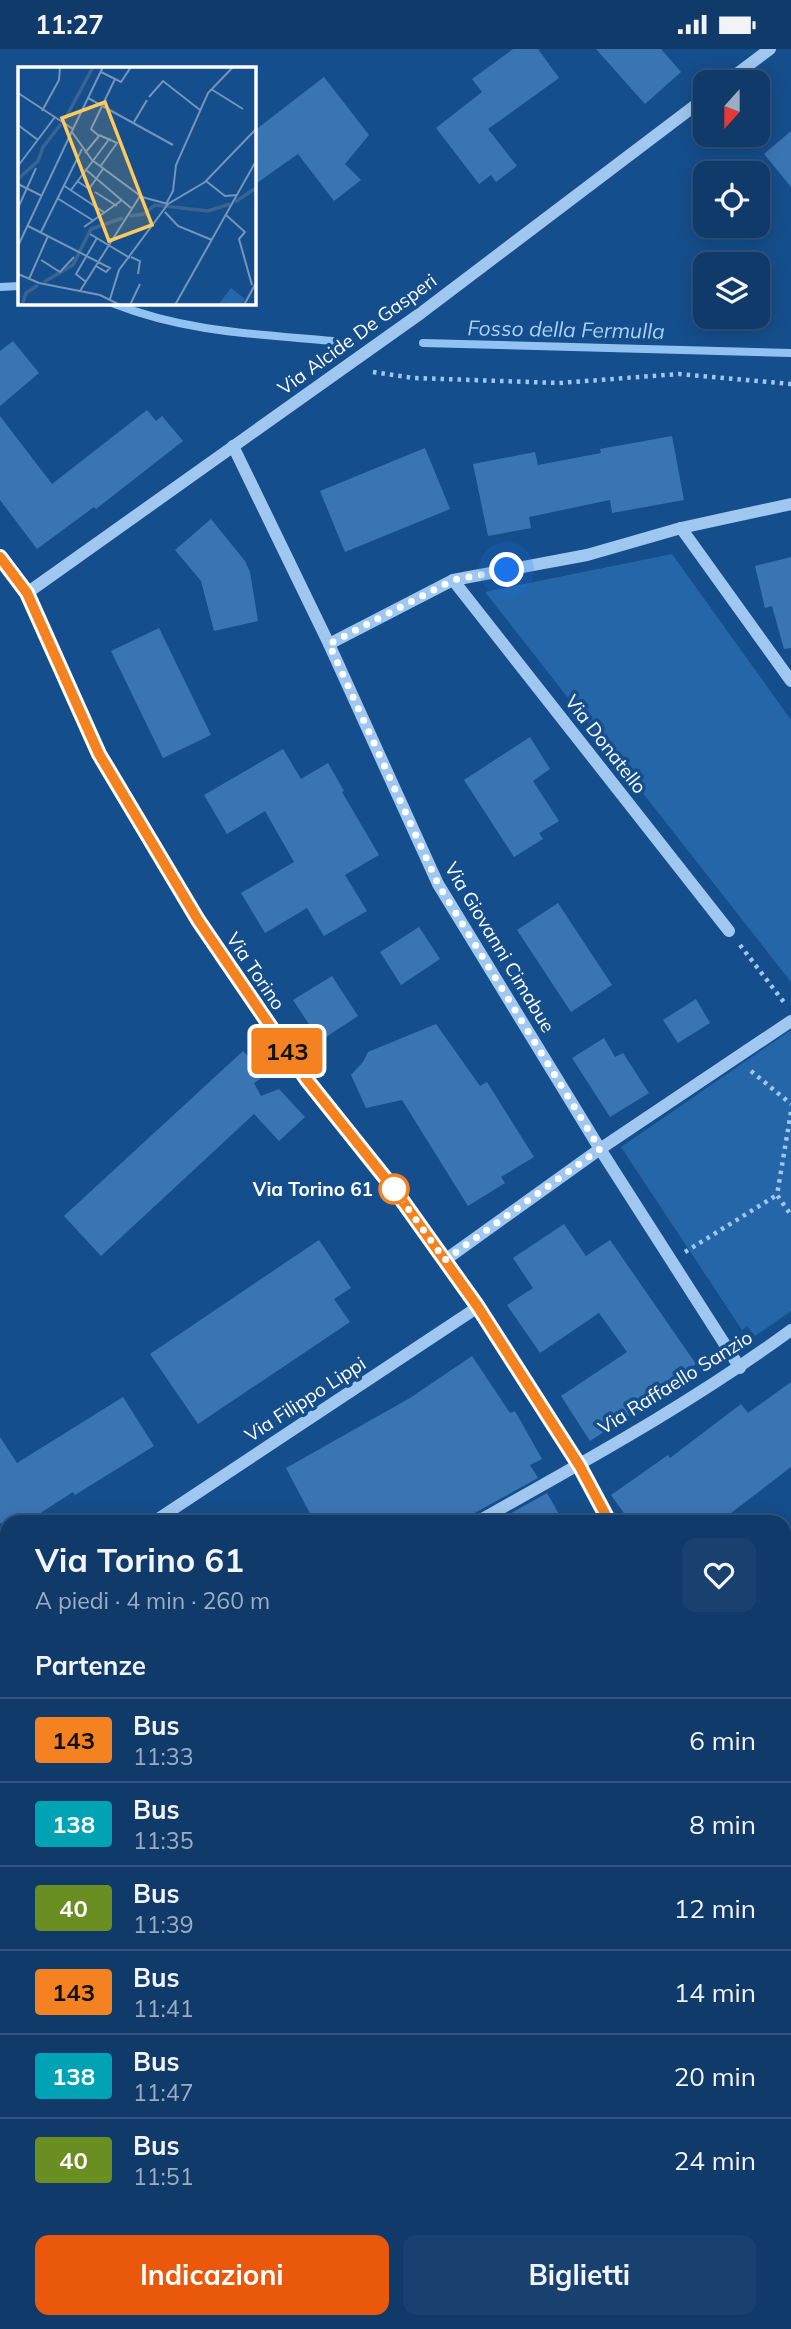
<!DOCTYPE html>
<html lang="it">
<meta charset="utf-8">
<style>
body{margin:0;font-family:Mulish,sans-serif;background:#19416f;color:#f1f3f6;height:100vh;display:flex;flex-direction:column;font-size:26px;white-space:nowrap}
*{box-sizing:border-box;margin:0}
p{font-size:23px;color:#9cadc0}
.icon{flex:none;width:38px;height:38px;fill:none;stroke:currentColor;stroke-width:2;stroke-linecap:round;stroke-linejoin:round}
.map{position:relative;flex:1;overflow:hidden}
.drawer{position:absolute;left:0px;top:1466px;width:791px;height:814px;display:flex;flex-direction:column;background:#103a69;border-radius:21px 21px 0 0;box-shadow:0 4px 18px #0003,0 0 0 2px #30547d}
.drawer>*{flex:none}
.badge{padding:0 14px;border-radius:5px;font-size:24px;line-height:46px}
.needle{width:46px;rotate:201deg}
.controls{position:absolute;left:693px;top:21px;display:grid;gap:14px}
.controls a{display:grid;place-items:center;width:77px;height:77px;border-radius:14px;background:#103a69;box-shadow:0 4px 18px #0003,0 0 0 2px #30547d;font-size:35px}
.you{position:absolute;width:35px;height:35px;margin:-18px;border:5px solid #fff;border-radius:50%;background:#1a73e8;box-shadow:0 0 0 10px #1a73e833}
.map>.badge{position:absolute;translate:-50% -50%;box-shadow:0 0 0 4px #fff}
h2{padding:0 35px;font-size:26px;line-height:63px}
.round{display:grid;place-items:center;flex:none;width:74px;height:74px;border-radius:14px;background:#19416f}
.overview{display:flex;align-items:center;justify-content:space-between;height:119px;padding:0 35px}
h1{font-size:33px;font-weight:700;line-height:52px}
.action{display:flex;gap:14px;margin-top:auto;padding:14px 35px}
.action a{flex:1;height:80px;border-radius:14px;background:#ea580c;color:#fff;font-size:28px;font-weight:700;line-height:80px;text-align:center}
.action a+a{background:#19416f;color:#f1f3f6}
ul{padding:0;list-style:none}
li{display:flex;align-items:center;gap:21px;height:84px;padding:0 35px;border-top:2px solid #30547d}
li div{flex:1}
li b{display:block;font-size:26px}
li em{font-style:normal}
li .badge{min-width:77px;font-weight:700;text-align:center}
.status{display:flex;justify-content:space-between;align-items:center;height:49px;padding:0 35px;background:#103a69;direction:ltr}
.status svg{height:19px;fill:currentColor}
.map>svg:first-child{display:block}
</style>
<div class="status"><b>11:27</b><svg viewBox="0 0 49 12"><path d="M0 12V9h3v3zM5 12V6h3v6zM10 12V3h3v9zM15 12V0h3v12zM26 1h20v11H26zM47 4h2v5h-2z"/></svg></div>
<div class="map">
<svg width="791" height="2280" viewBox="0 0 791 2280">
<rect width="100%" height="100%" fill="#154e8c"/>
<!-- green -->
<g fill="#2566a9">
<path d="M672 505 791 671V933L485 543Z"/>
<path d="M791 981V1262L755 1287 747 1277 742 1281 621 1098Z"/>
</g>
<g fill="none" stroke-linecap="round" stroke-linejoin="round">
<!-- stream -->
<g stroke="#91c2f2" stroke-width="8">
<path d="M0 238 19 237"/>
<path d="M112 254C185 283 254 285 332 292"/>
<path d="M423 294 791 304"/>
<path d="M729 2280 735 2273"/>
</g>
</g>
<!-- building -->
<g fill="#3a75b3">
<path d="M513 0H538L559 29 488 80 517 117 496 133 491 126 479 135 436 79 482 43 472 30Z"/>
<path d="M596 0H661L681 23 645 55Z"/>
<path d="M324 28 369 86 345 115 361 131 334 152 298 105 254 136V82Z"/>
<path d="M791 82V138L764 105Z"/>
<path d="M13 292 39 324 0 357V302Z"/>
<path d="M147 361 156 372 162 367 183 392 96 460 94 458 37 500 0 451V367L52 435Z"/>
<path d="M672 387 684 451 612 464 610 451 529 468 531 479 488 487 473 415 535 403 538 416 601 404 600 400Z"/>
<path d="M425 399 450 460 345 503 320 442Z"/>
<path d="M211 470 245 512 250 523 258 572 214 582 201 532 175 501Z"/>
<path d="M791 508V599L784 600 772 557 765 559 755 517Z"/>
<path d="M159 579 211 686 163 709 111 602Z"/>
<path d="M530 688 550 720 533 732 559 772 539 784 543 790 514 808 464 731Z"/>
<path d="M283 700 301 730 328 714 344 742 342 743 379 806 345 826 367 862 324 887 307 859 265 884 241 844 294 813 265 762 227 785 204 746Z"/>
<path d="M558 854 612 936 571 963 517 881Z"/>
<path d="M419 878 440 910 401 936 380 903Z"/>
<path d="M332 927 358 967 320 992 293 951Z"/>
<path d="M696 950 710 974 678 994 663 971Z"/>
<path d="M436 975 480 1037 487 1033 534 1108 501 1128 505 1134 468 1157 402 1051 366 1059 351 1026 363 1013 368 1003Z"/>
<path d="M604 989 615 1008 623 1004 649 1044 610 1068 572 1009Z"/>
<path d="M243 1002 266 1026 254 1034 261 1047 279 1040 305 1068 279 1092 254 1065 101 1207 64 1167Z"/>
<path d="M564 1175 586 1207 610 1191 696 1315 634 1359 636 1362 590 1392 561 1347 627 1303 599 1264 540 1304 507 1256 533 1239 513 1209Z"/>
<path d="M319 1191 351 1239 334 1250 350 1273 198 1375 150 1305Z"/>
<path d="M472 1307 510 1364 515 1362 542 1410 530 1416 538 1429 471 1466 466 1474H315L286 1419 410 1349Z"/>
<path d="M791 1333V1418L718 1474H631L611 1446 668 1406 670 1409 741 1355 748 1364Z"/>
<path d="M123 1348 154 1397 75 1446 73 1443 25 1474H0V1388L17 1414Z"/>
<path d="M547 1444 564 1474H494L520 1459Z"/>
</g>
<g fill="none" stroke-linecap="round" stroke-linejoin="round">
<!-- path -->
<g stroke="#9fc7ef" stroke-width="4.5" stroke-dasharray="3.5 5" stroke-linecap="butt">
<path d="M373 323 414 329 559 334 679 325 791 335"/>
<path d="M740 896 786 956"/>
<path d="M751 1022 791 1055"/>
<path d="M791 1063 777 1146 791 1166"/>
<path d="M685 1203 777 1146"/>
</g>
<!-- minor -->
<g stroke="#9fc7ef" stroke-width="12">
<path d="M726 33 770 0"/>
<path d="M233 397 329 595 438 835 600 1100 740 1319"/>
<path d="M681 479 791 632"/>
<path d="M0 508 27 544 99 705 198 871 307 1031 394 1140 478 1258 579 1416 610 1474"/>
<path d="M453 531 729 882"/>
<path d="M27 544 421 264 705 49"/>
<path d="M329 595 453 531 587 506 681 479 791 455"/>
<path d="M445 1211 600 1100 791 972"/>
<path d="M152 1474 478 1258"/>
<path d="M475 1474C583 1413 692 1354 791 1281"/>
<path d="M784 1568 791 1563"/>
<path d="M784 1929 791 1922"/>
<path d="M0 2166 7 2174"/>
<path d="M96 2273 102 2280"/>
<path d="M32 2280 39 2273"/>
</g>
<!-- major -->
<g stroke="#e7f1ff" stroke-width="18">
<path d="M784 2219 791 2228"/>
<path d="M413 2280 420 2273"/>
</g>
</g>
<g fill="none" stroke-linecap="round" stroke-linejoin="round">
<!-- line casing -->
<g stroke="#fff" stroke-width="16">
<path id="line" d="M0 508 27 544 99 705 198 871 307 1031 394 1140 478 1258 579 1416 610 1474"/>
</g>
<!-- line -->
<use href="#line" stroke="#f58220" stroke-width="10"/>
<!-- walk -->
<path stroke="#fff" stroke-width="7" stroke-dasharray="0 12.6" d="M394 1140 445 1211 600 1100 438 835 329 595 453 531 507 521"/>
</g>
<!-- markers -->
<circle fill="#fff" stroke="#f58220" stroke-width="3.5" cx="394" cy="1140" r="14"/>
<g text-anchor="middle" stroke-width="7" stroke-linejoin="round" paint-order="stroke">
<!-- street labels -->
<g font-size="19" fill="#fff" stroke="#154e8c">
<text transform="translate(357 285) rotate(-36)" y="7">Via Alcide De Gasperi</text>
<text transform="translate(606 695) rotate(52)" y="7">Via Donatello</text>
<text transform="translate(500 898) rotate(59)" y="7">Via Giovanni Cimabue</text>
<text transform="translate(256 922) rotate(56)" y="7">Via Torino</text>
<text transform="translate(675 1333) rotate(-32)" y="7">Via Raffaello Sanzio</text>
<text transform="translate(305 1350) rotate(-33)" y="7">Via Filippo Lippi</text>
</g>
<!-- stop labels -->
<g font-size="19" font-weight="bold" fill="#fff" stroke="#154e8c" text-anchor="end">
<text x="373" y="1147">Via Torino 61</text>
</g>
<!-- water labels -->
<g font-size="21" font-style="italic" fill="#abd1f7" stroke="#154e8c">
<text transform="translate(566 281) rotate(1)" y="7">Fosso della Fermulla</text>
</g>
</g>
<!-- overview -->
<g transform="translate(18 18)">
<rect width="238" height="238" fill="#154e8c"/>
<path d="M213 221 227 232 224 238H200Z" fill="#2566a9"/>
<path fill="none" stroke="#3a6391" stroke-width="3.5" d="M47 52 75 0M0 112 20 94 25 80 43 57M217 135 238 121M111 149 126 147 137 138 190 144 212 137M26 215 55 198 73 162 105 151M4 238 8 226 20 218"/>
<path fill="none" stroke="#7395ba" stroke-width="2" d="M83 5 103 15 113 0M193 22 225 42M0 26 55 62M131 30 145 14 182 43M70 31 155 78M24 44 41 13 42 0M116 55 129 33M0 58 20 73M55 62 85 0M54 65 74 93 124 130 150 137M81 68 99 76 82 100M81 69 73 62 97 12M67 86 81 69M0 99 37 50M67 102 113 141M59 114 71 122 85 102M188 114 207 129 219 128M0 117 24 129M45 118 87 146M53 123 92 71M77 125 99 139M39 131 76 154M148 137 155 124 158 98 190 26 215 0M0 141 18 101M147 145 160 159 194 173M208 148 227 165 221 172 234 218M10 159 92 201 88 205 78 199M66 160 104 133M23 165 64 82M72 167 112 191M0 179 55 62M113 190 122 194 120 207M23 193 42 205 56 190M0 207 21 216 82 228 102 238M11 212 30 169M68 215 58 207 79 171M62 224 122 129M92 232 101 203 150 137 187 115 238 62M112 238 122 217M157 238 238 94M226 238 238 216"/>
<path fill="#ffc95d" fill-opacity="0.15" stroke="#ffc95d" stroke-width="3.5" d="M87 35 134 158 91 174 44 51Z"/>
<rect width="238" height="238" fill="none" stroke="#fff" stroke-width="3.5"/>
</g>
</svg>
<div class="controls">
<a><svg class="needle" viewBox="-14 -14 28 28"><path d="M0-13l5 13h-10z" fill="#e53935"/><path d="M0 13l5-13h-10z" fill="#9cadc0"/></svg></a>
<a><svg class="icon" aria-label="locate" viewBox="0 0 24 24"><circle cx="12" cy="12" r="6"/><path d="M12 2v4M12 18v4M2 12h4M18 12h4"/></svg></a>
<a><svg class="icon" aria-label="layers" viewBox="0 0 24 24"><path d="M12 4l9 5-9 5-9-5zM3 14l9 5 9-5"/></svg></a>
</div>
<div class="you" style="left:507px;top:521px"></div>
<b class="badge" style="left:287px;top:1002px;background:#f58220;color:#111">143</b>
<section class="drawer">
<div class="overview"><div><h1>Via Torino 61</h1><p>A piedi · 4 min · 260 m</p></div><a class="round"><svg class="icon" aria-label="heart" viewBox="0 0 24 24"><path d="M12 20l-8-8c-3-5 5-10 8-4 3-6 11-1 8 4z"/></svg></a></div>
<h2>Partenze</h2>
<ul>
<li><span class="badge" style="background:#f58220;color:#111">143</span><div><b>Bus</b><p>11:33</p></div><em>6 min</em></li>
<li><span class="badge" style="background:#00a3b4;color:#fff">138</span><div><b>Bus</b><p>11:35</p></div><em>8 min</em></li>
<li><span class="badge" style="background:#6b8e23;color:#fff">40</span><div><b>Bus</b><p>11:39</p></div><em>12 min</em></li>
<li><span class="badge" style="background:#f58220;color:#111">143</span><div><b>Bus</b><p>11:41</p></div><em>14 min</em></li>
<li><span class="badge" style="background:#00a3b4;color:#fff">138</span><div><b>Bus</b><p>11:47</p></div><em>20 min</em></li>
<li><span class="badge" style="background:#6b8e23;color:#fff">40</span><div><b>Bus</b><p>11:51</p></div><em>24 min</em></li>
</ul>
<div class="action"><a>Indicazioni</a><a>Biglietti</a></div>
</section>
</div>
